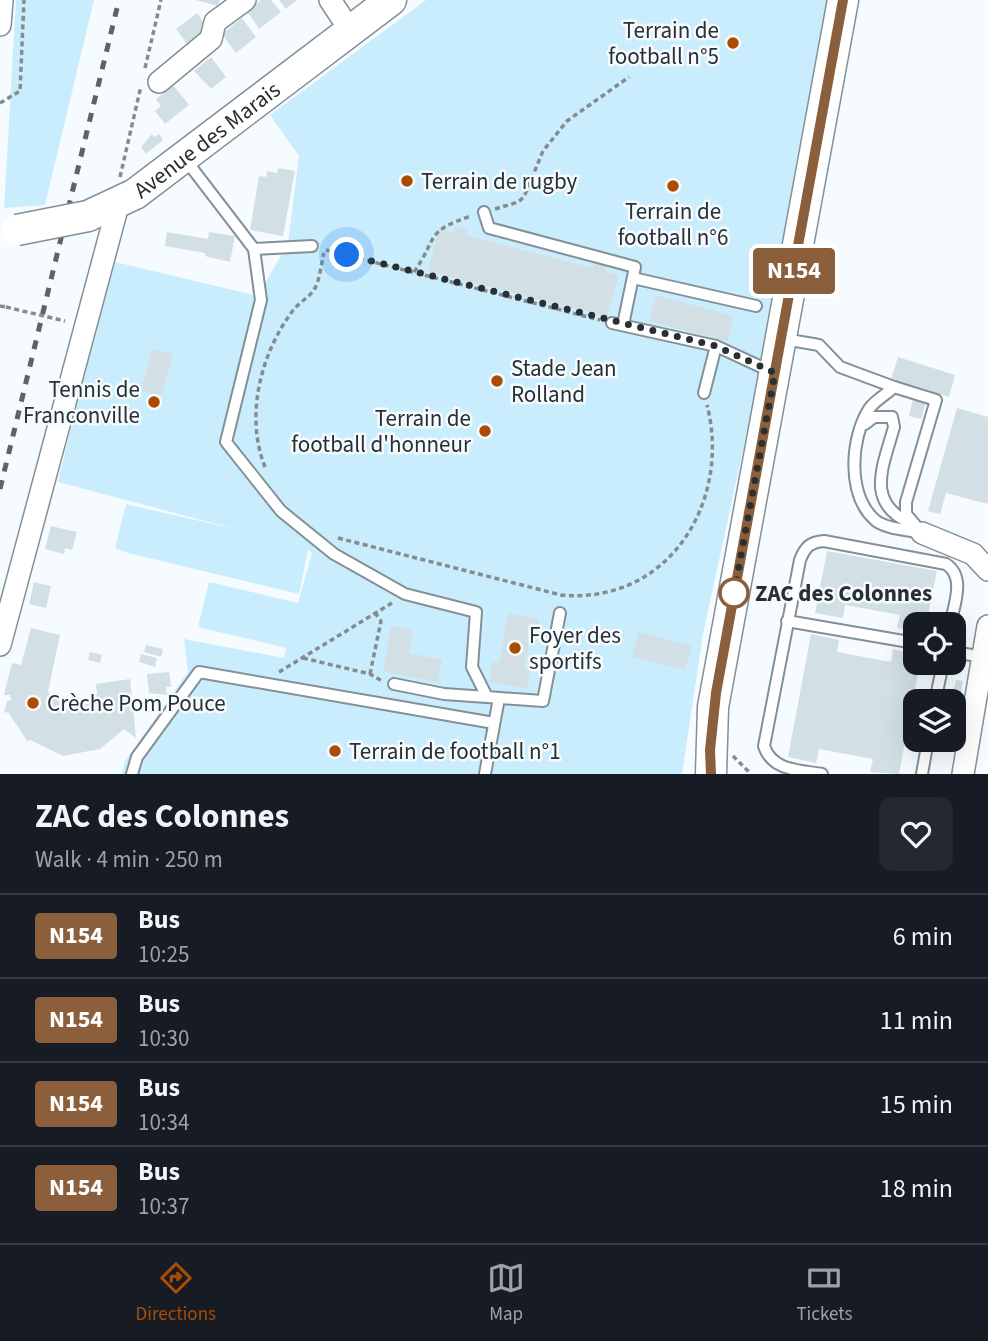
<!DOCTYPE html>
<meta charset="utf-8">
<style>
body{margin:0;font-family:"Source Sans 3",sans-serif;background:#242831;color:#f1f3f6;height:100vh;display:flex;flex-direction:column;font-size:26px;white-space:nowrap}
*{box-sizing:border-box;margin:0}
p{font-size:23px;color:#9ea1a6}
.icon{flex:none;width:38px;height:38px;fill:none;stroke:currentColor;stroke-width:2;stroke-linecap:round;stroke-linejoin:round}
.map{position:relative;height:774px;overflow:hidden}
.details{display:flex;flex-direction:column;background:#171b24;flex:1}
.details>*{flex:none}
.badge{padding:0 14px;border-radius:5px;font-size:24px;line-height:46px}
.tools{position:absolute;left:903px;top:612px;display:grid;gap:14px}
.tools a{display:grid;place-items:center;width:63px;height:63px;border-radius:14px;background:#171b24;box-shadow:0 7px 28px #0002;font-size:35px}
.you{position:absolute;width:35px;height:35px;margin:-18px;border:5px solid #fff;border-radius:50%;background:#1a73e8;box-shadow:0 0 0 10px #1a73e833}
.map>.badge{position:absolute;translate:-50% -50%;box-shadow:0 0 0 4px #fff}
.round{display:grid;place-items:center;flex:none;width:74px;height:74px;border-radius:14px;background:#242831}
.overview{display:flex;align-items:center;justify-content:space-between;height:119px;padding:0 35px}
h1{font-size:33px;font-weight:700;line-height:52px}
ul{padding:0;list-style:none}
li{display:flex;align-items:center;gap:21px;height:84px;padding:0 35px;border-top:2px solid #363941}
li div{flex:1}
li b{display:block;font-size:26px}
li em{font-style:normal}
li .badge{min-width:77px;font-weight:700;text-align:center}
.tab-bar{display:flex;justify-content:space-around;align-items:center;height:98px;border-top:2px solid #363941;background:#171b24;font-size:19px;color:#9ea1a6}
.tab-bar a{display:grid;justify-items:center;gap:4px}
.tab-bar .active{color:#ac4c02}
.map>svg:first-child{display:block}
</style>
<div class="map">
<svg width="988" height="774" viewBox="0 0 988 774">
<rect width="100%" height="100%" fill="#f5fbfe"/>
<!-- green -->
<g fill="#caedfe">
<path d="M16 0H94L45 205 4 208Z"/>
<path d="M426 0H829L760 372 703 634 682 774H122L125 761 188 672 184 639 284 658 286 648 198 627 209 582 298 603 312 553 308 550 299 594 128 553 115 548 126 504 235 529 58 482 111 261 258 296 288 243 299 156 270 115Z"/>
</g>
<!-- building -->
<g fill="#d2e0e6">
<path d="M196 0H220L218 6Z"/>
<path d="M261 0H271L281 12 259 29 247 11Z"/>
<path d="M279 0H297L286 9Z"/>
<path d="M197 13 209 30 190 48 176 29Z"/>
<path d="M242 18 256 37 236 53 222 34Z"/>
<path d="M211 57 226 77 211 89 194 71Z"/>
<path d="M173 85 189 105 165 124 155 111 161 106 156 99Z"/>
<path d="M152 134 154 137 159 134 163 140 146 154 141 147Z"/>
<path d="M278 168 295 171 283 236 250 230 259 176 266 177 267 171 277 173Z"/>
<path d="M455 226 467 229 465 235 593 268 594 262 606 265 605 271 619 275 607 317 428 271 439 228 453 232Z"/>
<path d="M167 232 208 239 209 232 235 236 230 262 205 256V253L165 246Z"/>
<path d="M656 295 734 316 727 342 649 321Z"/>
<path d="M152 349 173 354 162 395 141 391Z"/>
<path d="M898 357 955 375 949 397 891 379Z"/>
<path d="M913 399 926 402 921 419 909 416Z"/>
<path d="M957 408 988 417V504L946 493 940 514 928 511Z"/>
<path d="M51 526 77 532 72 550 65 548 64 554 45 549Z"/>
<path d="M827 551 937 571 926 625H915V631L897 628 900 615 845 605 843 618 815 613Z"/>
<path d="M34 582 51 586 46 608 29 604Z"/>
<path d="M508 613 539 619 535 645 529 644 525 667 531 668 527 689 489 682 492 662 499 663Z"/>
<path d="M391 626 413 630 409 653 442 660 438 682 383 672Z"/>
<path d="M31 628 60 635 48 691 50 696 55 695 61 704 71 709 92 702 97 693 96 684 130 679 136 738 124 729 100 749 63 756 30 740 28 742 8 712 4 713 7 701 11 700 10 695H4L12 663 21 665Z"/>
<path d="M639 632 692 646 685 670 632 657Z"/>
<path d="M811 634 839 640 837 652 891 662 893 649 915 654V663H920L899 774 870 772 873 759 819 749 816 763 788 757Z"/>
<path d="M146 645 163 649 161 657 144 652Z"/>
<path d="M90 652 102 655 100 663 88 660Z"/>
<path d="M141 654 157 658 155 667 139 662Z"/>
<path d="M169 672 171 687H166L167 695 149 693 147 674Z"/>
<path d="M956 680 963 681 960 697 953 695Z"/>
</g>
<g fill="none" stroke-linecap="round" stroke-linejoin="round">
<!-- lane casing -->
<g stroke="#839096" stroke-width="14">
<g id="lane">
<path d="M185 159 254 249 312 246"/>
<path d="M484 212 489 228 635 267 623 325"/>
<path d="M254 249 261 300 226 442 281 511 334 554 405 594 476 612 472 667 487 697 543 701 560 613"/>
<path d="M633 278 756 306"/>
<path d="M612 323 716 346 772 372"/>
<path d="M784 339 819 345 840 367 894 387"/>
<path d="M894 387 936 400 906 502V514L922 533C909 530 885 529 875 520 847 495 850 439 869 409 874 401 887 394 894 387Z"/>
<path d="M704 393 716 346"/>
<path d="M865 424 874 417H892L894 427C883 467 864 503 912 524"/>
<path d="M787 621 915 643"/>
<path d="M954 652 983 657"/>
<path d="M394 684 444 694 487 697"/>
<path d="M935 702 943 663"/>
<path d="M132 774 137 757 199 672 494 723"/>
<path d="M485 774 499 698"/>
<path d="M822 774C799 770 772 771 764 746L800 560C805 547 810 542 824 541L946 564C966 577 954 605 950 625"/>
<path d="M922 774 928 740"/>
</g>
</g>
<!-- street casing -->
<g stroke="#839096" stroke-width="24">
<g id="street">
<path d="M330 0 350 30"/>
<path d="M0 25 2 0"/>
<path d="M159 82 211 39 215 22 245 0"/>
<path d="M922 533 973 554 988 570"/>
<path d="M0 645 118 205"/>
<path d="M963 774 988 626"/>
</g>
</g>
<!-- secondary casing -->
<g stroke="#839096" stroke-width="33">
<g id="secondary">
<path id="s1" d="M88 216 135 194 391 0"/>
<path d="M711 774 713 707 843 0"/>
</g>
</g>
<!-- path -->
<g stroke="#868b8d" stroke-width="3.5" stroke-dasharray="5 3.5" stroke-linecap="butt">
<path d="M145 68 161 0"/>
<path d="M0 103 20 91 24 0"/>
<path d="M120 177 141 86"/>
<path d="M495 209 518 202 524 197 543 151 567 121 629 77"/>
<path d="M326 250 600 320"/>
<path d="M414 272C439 236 424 232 471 216"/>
<path d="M0 306 6 307"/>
<path d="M265 467C245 417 260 356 291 313 297 304 308 298 314 290 320 280 321 264 324 253"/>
<path d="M338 538 561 595C668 605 732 502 707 405"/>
<path d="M303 658 370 674 382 681"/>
<path d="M279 672 392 603"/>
<path d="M370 674 381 621 376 614"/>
<path d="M733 756 751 774"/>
</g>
<!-- lane -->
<use href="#lane" stroke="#fff" stroke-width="10"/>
<!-- street -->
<use href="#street" stroke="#fff" stroke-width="21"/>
<!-- secondary -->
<use href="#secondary" stroke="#fff" stroke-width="30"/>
<!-- rail -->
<path stroke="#5e6366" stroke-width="5" stroke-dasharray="9 9" stroke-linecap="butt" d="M0 489 119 0"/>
<!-- secondary-bridge casing -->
<g stroke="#839096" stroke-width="33" stroke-linecap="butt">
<path id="secondary-bridge" d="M17 230 88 216"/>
</g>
<!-- path-bridge -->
<path stroke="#868b8d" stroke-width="3.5" stroke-dasharray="5 3.5" stroke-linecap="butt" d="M6 307 65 321"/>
<!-- secondary-bridge -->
<use href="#secondary-bridge" stroke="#fff" stroke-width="30"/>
</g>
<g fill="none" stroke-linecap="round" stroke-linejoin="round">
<!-- line casing -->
<g stroke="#fff" stroke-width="16">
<path id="line" d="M711 774 710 750 716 693 843 0"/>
</g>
<!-- line -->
<use href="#line" stroke="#8b5e3c" stroke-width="10"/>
<!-- walk -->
<path stroke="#2a2f31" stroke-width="7" stroke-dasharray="0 12.6" d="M347 255 716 346 775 373 734 593"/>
</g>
<!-- markers -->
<g fill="#ac4c02" stroke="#f5fbfe" stroke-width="2.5">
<circle cx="733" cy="43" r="7"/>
<circle cx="407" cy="181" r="7"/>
<circle cx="673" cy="186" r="7"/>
<circle cx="497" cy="381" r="7"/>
<circle cx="154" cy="402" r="7"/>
<circle cx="485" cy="431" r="7"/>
<circle cx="515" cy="648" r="7"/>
<circle cx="33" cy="703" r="7"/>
<circle cx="335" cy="751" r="7"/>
</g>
<circle fill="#fff" stroke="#8b5e3c" stroke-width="3.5" cx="734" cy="593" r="14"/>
<g text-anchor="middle" stroke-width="5" stroke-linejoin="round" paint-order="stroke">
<!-- poi labels -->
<g font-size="23" fill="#2a2f31" stroke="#f5fbfe" text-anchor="start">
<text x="719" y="38" text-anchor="end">Terrain de<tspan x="719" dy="26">football n°5</tspan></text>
<text x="421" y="189">Terrain de rugby</text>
<text x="673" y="219" text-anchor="middle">Terrain de<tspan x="673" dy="26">football n°6</tspan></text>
<text x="511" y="376">Stade Jean<tspan x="511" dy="26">Rolland</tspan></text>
<text x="140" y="397" text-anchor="end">Tennis de<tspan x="140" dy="26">Franconville</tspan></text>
<text x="471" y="426" text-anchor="end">Terrain de<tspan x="471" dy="26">football d'honneur</tspan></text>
<text x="529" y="643">Foyer des<tspan x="529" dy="26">sportifs</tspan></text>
<text x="47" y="711">Crèche Pom Pouce</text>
<text x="349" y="759">Terrain de football n°1</text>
</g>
<!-- street labels -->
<g font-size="23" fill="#2a2f31" stroke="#f5fbfe">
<text dy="8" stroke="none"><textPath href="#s1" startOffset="142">Avenue des Marais</textPath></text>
</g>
<!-- stop labels -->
<g font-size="23" font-weight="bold" fill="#2a2f31" stroke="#f5fbfe" text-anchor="start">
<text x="755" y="601">ZAC des Colonnes</text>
</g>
</g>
</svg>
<div class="tools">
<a><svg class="icon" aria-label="locate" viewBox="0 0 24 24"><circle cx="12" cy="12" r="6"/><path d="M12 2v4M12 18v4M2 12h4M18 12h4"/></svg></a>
<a><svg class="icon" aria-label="layers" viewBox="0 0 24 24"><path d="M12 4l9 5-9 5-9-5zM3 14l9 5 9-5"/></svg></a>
</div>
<div class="you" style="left:347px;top:255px"></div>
<b class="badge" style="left:794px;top:271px;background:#8b5e3c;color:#fff">N154</b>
</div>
<section class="details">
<div class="overview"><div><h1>ZAC des Colonnes</h1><p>Walk · 4 min · 250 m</p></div><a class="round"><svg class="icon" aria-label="heart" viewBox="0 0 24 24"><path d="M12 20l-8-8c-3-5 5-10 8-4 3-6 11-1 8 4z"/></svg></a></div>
<ul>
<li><span class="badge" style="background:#8b5e3c;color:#fff">N154</span><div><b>Bus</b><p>10:25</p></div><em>6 min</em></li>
<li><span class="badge" style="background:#8b5e3c;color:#fff">N154</span><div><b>Bus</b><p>10:30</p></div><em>11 min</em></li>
<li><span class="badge" style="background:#8b5e3c;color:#fff">N154</span><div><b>Bus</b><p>10:34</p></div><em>15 min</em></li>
<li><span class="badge" style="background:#8b5e3c;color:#fff">N154</span><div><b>Bus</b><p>10:37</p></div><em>18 min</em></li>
</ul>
</section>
<nav class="tab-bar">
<a class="active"><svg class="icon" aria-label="directions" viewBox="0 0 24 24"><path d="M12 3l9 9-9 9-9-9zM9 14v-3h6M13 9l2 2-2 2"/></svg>Directions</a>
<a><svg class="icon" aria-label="map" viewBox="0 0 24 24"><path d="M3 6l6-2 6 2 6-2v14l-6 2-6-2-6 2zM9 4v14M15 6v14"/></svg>Map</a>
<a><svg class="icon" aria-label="tickets" viewBox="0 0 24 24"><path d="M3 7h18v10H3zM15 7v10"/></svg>Tickets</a>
</nav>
